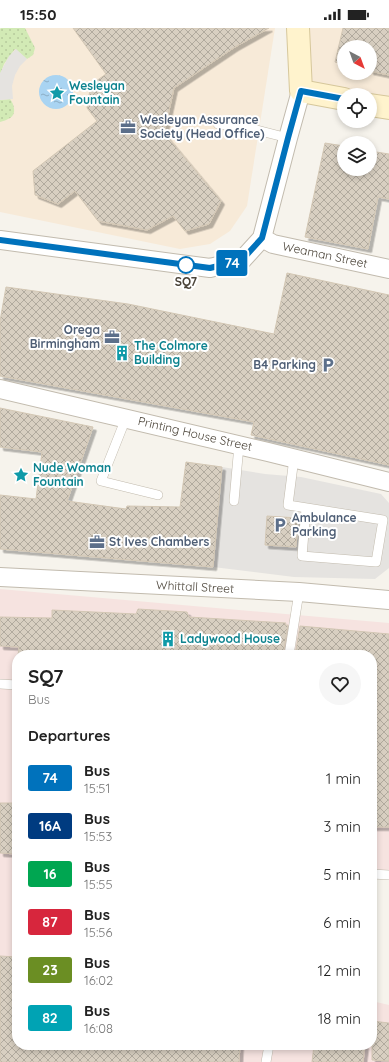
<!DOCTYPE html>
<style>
body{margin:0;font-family:Quicksand,sans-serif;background:#f6f6f6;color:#222;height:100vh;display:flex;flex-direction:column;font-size:15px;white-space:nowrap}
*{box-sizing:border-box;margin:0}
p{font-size:13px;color:#767676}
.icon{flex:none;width:22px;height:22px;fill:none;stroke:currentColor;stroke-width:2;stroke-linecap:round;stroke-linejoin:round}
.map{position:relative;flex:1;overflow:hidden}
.panel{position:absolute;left:12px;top:622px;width:365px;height:400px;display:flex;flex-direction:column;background:#fff;border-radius:16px;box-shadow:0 2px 6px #0003}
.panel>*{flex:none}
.badge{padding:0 8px;border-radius:3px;font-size:14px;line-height:26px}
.needle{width:26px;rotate:139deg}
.tools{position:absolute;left:337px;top:12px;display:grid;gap:8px}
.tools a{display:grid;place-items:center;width:40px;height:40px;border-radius:50%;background:#fff;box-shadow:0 2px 6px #0003;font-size:20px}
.map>.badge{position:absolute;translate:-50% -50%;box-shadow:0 0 0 2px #fff}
h2{padding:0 16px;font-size:15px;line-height:36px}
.round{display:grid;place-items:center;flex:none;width:42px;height:42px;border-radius:21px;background:#f6f6f6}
.summary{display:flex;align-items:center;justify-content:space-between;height:68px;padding:0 16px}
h1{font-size:19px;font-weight:700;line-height:30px}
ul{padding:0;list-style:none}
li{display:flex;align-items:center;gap:12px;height:48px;padding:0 16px}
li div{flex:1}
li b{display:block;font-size:15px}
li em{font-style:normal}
li .badge{min-width:44px;font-weight:700;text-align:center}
.status{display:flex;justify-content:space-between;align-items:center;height:28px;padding:0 20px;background:#fff;direction:ltr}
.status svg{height:11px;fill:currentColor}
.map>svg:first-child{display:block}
</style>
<div class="status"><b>15:50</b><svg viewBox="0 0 49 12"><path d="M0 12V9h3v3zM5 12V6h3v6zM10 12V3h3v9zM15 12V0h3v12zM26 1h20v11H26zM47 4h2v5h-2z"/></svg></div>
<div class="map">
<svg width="389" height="1034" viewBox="0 0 389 1034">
<defs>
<pattern id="grass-dots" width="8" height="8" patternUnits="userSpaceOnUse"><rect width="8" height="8" fill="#d2eab5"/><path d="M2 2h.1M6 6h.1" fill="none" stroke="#b6ca9c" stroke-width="1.8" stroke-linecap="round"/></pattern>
<pattern id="water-ripples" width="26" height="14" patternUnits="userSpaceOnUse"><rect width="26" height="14" fill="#a9d4f2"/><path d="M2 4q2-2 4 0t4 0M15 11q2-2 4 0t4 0" fill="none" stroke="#8caec5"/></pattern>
<pattern id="building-cross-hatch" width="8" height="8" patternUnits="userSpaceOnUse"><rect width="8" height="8" fill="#d8cfc1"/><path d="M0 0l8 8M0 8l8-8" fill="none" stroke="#b1aa9e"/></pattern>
<filter id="shadow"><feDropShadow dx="3.5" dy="3.5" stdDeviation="0" flood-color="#0004"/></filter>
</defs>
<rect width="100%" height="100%" fill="#f6f3ec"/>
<!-- commercial -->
<g fill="#f7ead8" fill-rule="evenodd">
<path d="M1 0H275L247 178 230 203 210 216 180 221 0 184V1Z"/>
<path d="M298 0H389V80L370 67H344L301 63ZM344 19H370V45H344Z"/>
</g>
<!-- medical -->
<path fill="#f6e3e0" d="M0 561 389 595V847L372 846V627H17V1017H372V973L389 977V1034H0Z"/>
<!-- grass -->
<g fill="url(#grass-dots)">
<path d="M1 0H25L35 20 33 27 27 31 15 21 4 36 0 47V1Z"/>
<path d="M10 71C14 76 17 86 10 90 7 92 3 93 0 94V72Z"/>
</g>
<!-- parking -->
<g fill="#e5e3e0">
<path d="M16 21 27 31 20 38 15 47 12 58 13 71 0 72V45L9 28Z"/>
<path d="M222 439 265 446 301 449 381 466 389 475V540L375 551 294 549 213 539Z"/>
</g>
<!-- water -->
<circle fill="url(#water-ripples)" cx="56" cy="64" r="17"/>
<!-- building -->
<g fill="url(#building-cross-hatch)" stroke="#d3c7b4" filter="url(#shadow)">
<path d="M73 0H269L235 19 174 60 164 105 221 173 209 196 185 203 173 188 147 202 98 193 75 163 58 176 35 167 33 143 97 93 87 80 89 67 92 56 106 46Z"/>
<path d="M343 0H389V47L370 43V19H344V37L335 34Z"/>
<path d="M325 115 344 118V141H370V123L389 126V171L378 169 368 221 305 209Z"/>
<path d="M287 245 389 267V437L251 407 254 394 0 348V293L6 259 128 276 274 306Z"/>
<path d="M0 380 93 399 67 473 126 481 127 478 180 479 186 434 222 439 213 539 0 521V467L36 471 42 424 0 419Z"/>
<path d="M267 488 298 490 296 519 265 517Z"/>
<path d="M138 581 187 584 189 589 286 595 285 597H288L283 627H18L19 619 0 618V589L52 590V582L136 586Z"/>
<path d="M300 598 389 606V799H372V627H295Z"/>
<path d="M0 775H17V826L0 825Z"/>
<path d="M0 928 17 929V1017H240L239 1034H0Z"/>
<path d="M372 993 389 995V1033L372 1032Z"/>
<path d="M314 1017H365L363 1034H312Z"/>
</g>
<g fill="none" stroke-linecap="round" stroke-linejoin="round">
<!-- lane casing -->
<g stroke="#c2bbae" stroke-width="10">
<g id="lane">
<path d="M218 96 253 101 288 110"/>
<path d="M126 390 101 453 158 467"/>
<path d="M294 430 288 477 383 492 376 534 302 528 306 481"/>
<path d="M234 473 239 417"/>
<path d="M289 627 299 564"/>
<path d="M0 656 17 657"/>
<path d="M372 846 389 847"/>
<path d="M266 1034 269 1017"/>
</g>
</g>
<!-- street casing -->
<g stroke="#c2bbae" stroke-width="20">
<g id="street">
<path d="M262 210 273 216 389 241"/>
<path d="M0 212 210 240 242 232 262 210 288 110 301 63"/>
<path d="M0 361 268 424 389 454"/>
<path d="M0 549 299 564 389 572"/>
</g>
</g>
<!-- secondary casing -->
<g stroke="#d6c79b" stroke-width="24">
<g id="secondary">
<path d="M298 0 301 63 344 71"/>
<path d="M370 77 389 80"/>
</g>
</g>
<!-- lane -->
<use href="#lane" stroke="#fff" stroke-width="9"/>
<!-- street -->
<use href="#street" stroke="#fff" stroke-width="18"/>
<!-- secondary -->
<use href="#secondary" stroke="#fff3cd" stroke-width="22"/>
</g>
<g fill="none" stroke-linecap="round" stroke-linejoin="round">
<!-- line casing -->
<g stroke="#fff" stroke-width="9">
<path id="line" d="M0 212 210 240 242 232 262 210 288 110 301 63 344 71"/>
</g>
<!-- line -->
<use href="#line" stroke="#0072bc" stroke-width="6"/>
</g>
<!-- icons -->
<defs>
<g id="sight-bare" transform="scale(1.2)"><path d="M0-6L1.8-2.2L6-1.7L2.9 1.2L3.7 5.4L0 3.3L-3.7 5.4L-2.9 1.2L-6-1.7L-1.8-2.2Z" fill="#0f9aa8" stroke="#fff" stroke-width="2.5" paint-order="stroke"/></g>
<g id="office-bare" transform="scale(1.2)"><path d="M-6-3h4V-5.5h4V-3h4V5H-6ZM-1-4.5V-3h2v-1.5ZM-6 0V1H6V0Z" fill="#5c6f8a" stroke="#fff" stroke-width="2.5" paint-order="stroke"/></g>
<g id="building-bare" transform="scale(1.2)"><path d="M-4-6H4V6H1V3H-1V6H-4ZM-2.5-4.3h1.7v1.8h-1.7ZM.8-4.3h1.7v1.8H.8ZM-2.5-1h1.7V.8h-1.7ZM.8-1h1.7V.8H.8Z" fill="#0f9aa8" stroke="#fff" stroke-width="2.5" paint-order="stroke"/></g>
<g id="parking-bare" transform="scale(1.2)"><path d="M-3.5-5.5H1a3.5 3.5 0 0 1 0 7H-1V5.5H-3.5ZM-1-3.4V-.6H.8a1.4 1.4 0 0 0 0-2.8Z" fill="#5c6f8a" stroke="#fff" stroke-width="2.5" paint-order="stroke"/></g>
</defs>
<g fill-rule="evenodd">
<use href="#sight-bare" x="57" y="65"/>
<use href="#office-bare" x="128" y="99"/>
<use href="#office-bare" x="112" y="309"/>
<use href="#building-bare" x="122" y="325"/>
<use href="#parking-bare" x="328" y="337"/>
<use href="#sight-bare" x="21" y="447"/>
<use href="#parking-bare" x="280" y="497"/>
<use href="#office-bare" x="97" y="514"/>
<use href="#building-bare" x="168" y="611"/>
</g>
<!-- markers -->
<circle fill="#fff" stroke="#0072bc" stroke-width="2" cx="186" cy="237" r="8"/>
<g text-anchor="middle" stroke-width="4" stroke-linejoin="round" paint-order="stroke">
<!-- culture labels -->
<g font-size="12" font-weight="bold" fill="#0d838f" stroke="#fff" text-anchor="start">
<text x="69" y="62">Wesleyan<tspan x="69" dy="14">Fountain</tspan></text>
<text x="134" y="322">The Colmore<tspan x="134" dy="14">Building</tspan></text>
<text x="33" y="444">Nude Woman<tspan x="33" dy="14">Fountain</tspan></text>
<text x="180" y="615">Ladywood House</text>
</g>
<!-- service labels -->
<g font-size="12" font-weight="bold" fill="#4e5e75" stroke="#fff" text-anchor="start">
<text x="140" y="96">Wesleyan Assurance<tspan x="140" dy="14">Society (Head Office)</tspan></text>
<text x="100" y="306" text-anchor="end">Orega<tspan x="100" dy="14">Birmingham</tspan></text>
<text x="316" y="341" text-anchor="end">B4 Parking</text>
<text x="292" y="494">Ambulance<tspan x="292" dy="14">Parking</tspan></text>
<text x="109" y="518">St Ives Chambers</text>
</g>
<!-- street labels -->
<g font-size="12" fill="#4b4439" stroke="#fff">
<text transform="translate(325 227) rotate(12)" y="4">Weaman Street</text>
<text transform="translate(195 406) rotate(13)" y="4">Printing House Street</text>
<text transform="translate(195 559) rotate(3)" y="4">Whittall Street</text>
</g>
<!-- stop labels -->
<g font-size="12" font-weight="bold" fill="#4b4439" stroke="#fff">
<text x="186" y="258">SQ7</text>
</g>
</g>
</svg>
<div class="tools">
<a><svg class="needle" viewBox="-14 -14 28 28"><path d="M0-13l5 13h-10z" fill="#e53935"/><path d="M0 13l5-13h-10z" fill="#767676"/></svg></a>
<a><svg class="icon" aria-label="locate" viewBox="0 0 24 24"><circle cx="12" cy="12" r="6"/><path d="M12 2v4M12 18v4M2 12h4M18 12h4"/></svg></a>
<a><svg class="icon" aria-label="layers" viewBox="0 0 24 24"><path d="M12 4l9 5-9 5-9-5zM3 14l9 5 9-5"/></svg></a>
</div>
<b class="badge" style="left:232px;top:235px;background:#0072bc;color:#fff">74</b>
<section class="panel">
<div class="summary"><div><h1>SQ7</h1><p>Bus</p></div><a class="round"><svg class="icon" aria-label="heart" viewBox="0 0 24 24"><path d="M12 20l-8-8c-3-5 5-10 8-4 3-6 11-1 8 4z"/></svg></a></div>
<h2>Departures</h2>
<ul>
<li><span class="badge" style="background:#0072bc;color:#fff">74</span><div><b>Bus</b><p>15:51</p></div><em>1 min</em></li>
<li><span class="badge" style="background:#003b80;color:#fff">16A</span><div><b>Bus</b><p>15:53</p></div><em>3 min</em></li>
<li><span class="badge" style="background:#00a651;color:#fff">16</span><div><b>Bus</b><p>15:55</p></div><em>5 min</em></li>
<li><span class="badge" style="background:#d7263d;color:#fff">87</span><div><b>Bus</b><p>15:56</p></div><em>6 min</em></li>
<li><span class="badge" style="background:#6b8e23;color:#fff">23</span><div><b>Bus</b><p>16:02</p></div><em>12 min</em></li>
<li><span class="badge" style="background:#00a3b4;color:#fff">82</span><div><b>Bus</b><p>16:08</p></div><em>18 min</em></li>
</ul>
</section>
</div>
